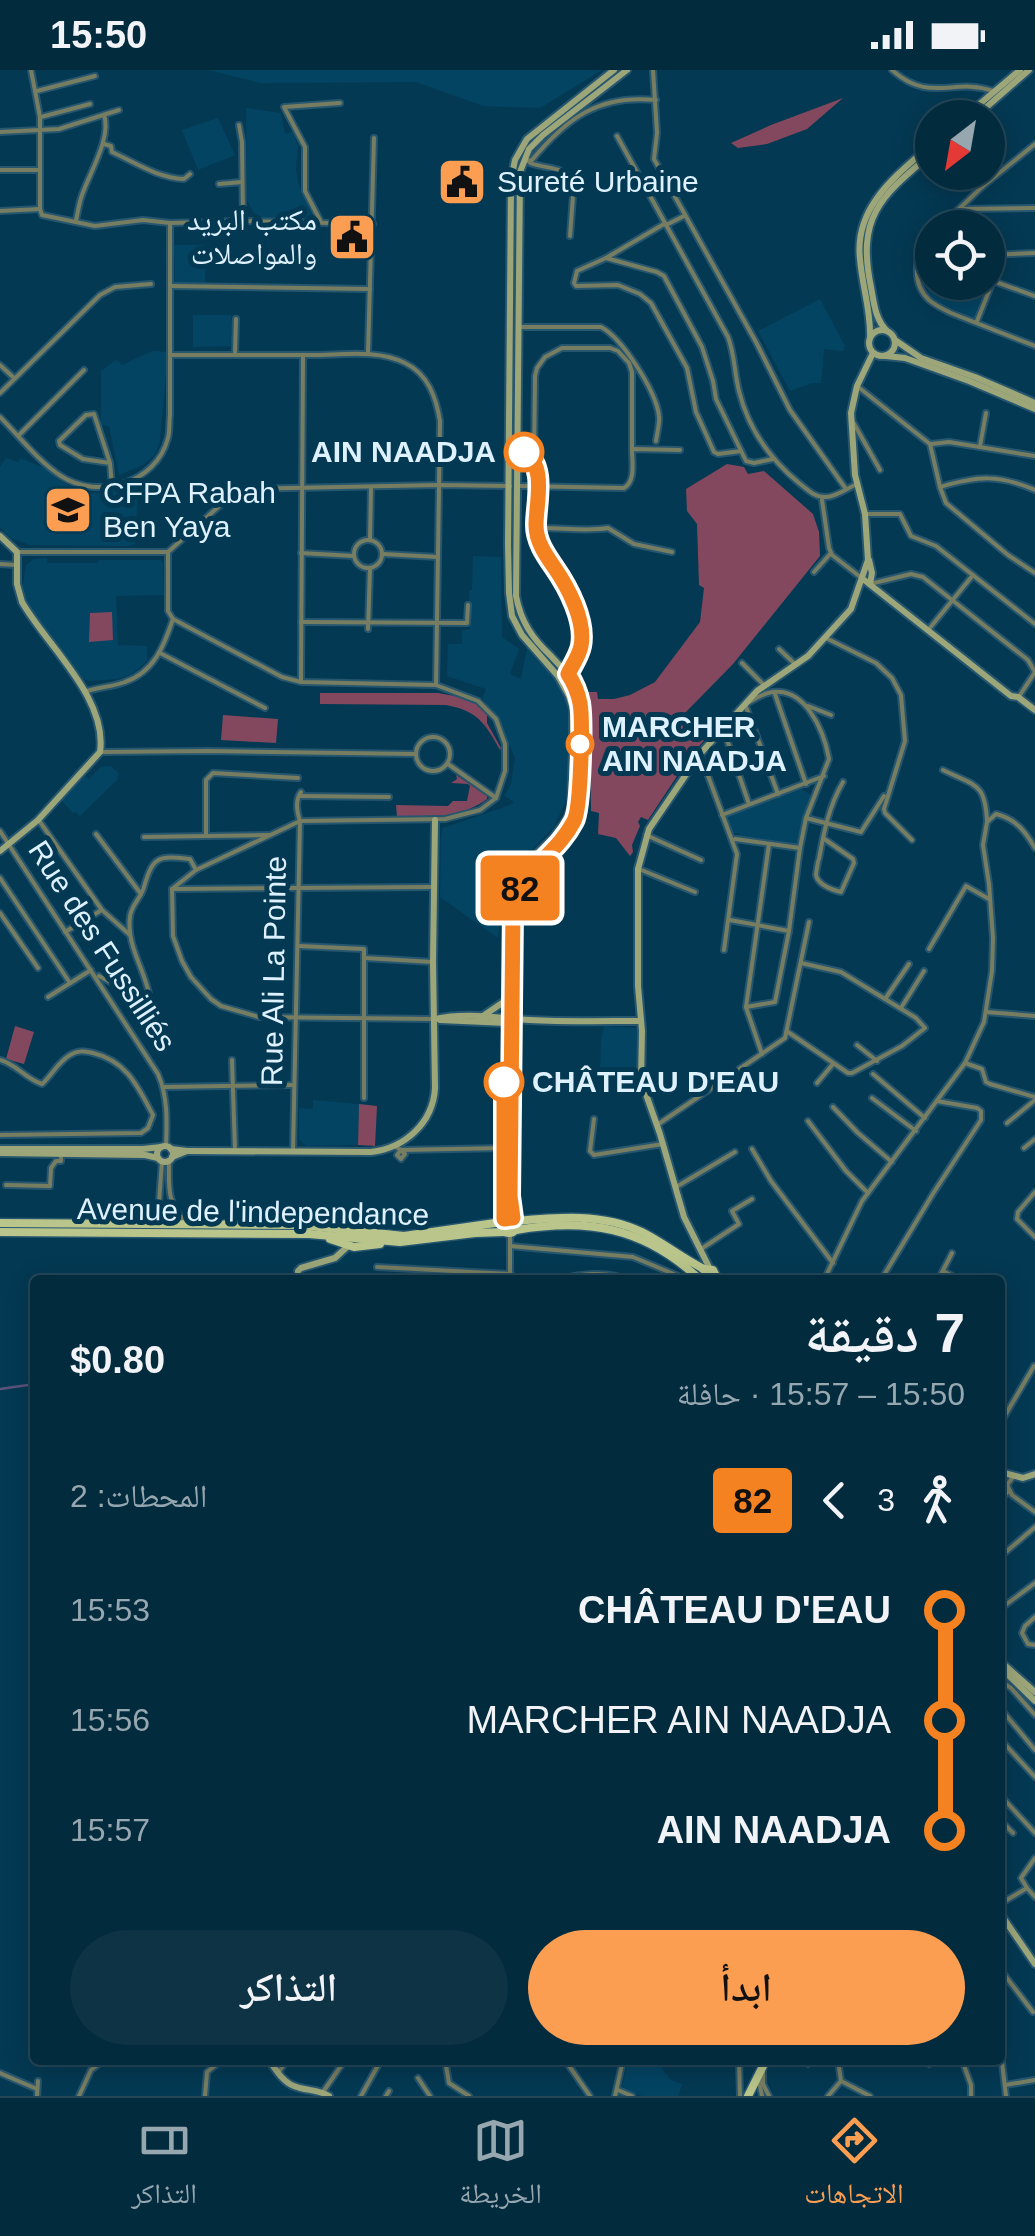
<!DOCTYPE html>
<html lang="ar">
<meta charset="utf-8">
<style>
body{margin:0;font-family:Helvetica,"Noto Naskh Arabic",sans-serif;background:#0d3345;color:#f1f3f6;direction:rtl;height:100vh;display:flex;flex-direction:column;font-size:38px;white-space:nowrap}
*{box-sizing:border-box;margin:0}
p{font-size:32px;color:#97a7b0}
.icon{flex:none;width:55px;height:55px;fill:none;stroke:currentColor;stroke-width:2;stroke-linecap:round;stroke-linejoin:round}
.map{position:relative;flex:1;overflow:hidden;direction:ltr}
.panel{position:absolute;left:30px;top:1205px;width:975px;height:790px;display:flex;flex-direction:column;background:#032b3e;border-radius:10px;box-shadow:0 5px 25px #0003,0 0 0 2px #244758;direction:rtl}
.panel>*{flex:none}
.badge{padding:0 20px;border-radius:8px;font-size:35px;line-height:65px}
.needle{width:65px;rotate:211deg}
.buttons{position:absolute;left:915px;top:30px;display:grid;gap:20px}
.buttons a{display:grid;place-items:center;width:90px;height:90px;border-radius:50%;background:#032b3e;box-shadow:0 5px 25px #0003,0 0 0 2px #244758;font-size:50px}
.map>.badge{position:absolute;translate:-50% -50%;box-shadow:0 0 0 5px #fff}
.legs{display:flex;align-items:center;gap:15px;height:110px;padding:0 40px;font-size:32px}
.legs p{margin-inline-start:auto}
.overview{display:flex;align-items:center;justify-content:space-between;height:170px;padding:0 40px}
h1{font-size:55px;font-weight:600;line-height:75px}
.button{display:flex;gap:20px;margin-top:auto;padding:20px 40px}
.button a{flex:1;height:115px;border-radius:60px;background:#fc9e52;color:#111;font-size:40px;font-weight:600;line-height:115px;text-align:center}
.button a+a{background:#0d3345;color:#f1f3f6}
ul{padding:0 40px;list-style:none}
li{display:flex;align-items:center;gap:35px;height:110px;font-size:38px}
li i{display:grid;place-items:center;width:15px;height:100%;margin:0 12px;background:currentColor}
li i::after{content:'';width:25px;height:25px;margin:-12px;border:8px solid;border-radius:50%;background:#032b3e}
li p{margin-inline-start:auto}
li:first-child i{background:linear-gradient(#0000 50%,currentColor 0)}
li:last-child i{background:linear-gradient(currentColor 50%,#0000 0)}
.status{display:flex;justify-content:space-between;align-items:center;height:70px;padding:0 50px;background:#032b3e;direction:ltr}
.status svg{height:28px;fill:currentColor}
.dock{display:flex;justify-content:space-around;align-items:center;height:140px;border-top:2px solid #244758;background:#032b3e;font-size:28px;color:#97a7b0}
.dock a{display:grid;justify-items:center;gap:5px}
.dock .active{color:#fc9e52}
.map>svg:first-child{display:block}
</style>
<div class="status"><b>15:50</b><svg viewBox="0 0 49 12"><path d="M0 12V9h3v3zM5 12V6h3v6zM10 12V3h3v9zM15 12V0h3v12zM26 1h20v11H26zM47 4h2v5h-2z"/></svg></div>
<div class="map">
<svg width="1035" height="2026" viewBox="0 0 1035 2026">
<rect width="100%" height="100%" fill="#043953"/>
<!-- built -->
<g fill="#034463">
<path d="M209 0H602L540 38 483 36 416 12 261 13Z"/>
<path d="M246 38 281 43 285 64 293 62 298 76 296 99 299 116 312 145 309 148H264L254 143 247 130Z"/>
<path d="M218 48 235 85 198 100 182 60Z"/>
<path d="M174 175H205V213H175Z"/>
<path d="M924 212H987L975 248 937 232 932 228Z"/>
<path d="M820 229 845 276 843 281 824 279 821 313H812L790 321 758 261Z"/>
<path d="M193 245H231V250H234L233 276 193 277Z"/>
<path d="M152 281 168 282 160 371 155 385 143 395 119 405 109 356 101 355V301L116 290 122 295Z"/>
<path d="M6 388 18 392 20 388 45 398 59 410 75 419 93 423 138 420 135 474 128 476 30 475 10 468 0 457V397Z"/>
<path d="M473 486 501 487 502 567 519 579 510 604 521 609 527 579 564 619 570 645 571 683 565 733 554 757 521 791 507 814 503 827 498 868 440 827 441 766 443 758 510 735 514 732 504 726 511 714 515 688 499 651 482 628 486 619 447 606 448 574H462V560L470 559 469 520H472Z"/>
<path d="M47 488V493H97L99 490H161L163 493 164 525 116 526 118 575 147 576V591L132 604 117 609 90 611 80 608 76 604 31 542 22 519 26 495 34 489Z"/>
<path d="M111 696 119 704 117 707 118 709 80 746 76 742 73 743 61 730 85 706 89 709 101 697Z"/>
<path d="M802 719 812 726 798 775 739 767V763H733L726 747Z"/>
<path d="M604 956 641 958 638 1014H607L600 1003 601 973Z"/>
<path d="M313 1030 359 1034 358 1075 306 1076 299 1069V1038L313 1039Z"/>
<path d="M628 1990H661L662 1999 671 2010 682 2014 678 2026H642L622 2017Z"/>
</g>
<!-- green -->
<g fill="#83485d">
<path d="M843 28 807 59 767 74 738 78 731 73 771 55Z"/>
<path d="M727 394 744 397 748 404 764 401 813 444 819 462 820 486 733 594 685 643 706 668 687 691 648 750 641 747 638 752 640 756 632 775 633 782 630 786 616 768 598 764 599 743 591 741 590 668 586 622H597L598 629H614L630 625 655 612 700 552 704 518 699 515 697 454 687 441 686 419Z"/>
<path d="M112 542 113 570 89 572 90 543Z"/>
<path d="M320 623H438L465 628 477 634 487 643V653L501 678 500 680C485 653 478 641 446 635L320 634Z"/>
<path d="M223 645 278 649 276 673 221 670Z"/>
<path d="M456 705 487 726V729C460 749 429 747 397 747L396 735 448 736 453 731H467L470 716 468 714 451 713 457 709Z"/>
<path d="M15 956 34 962 24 994 6 989Z"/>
<path d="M359 1034 377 1036 375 1076 358 1075Z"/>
</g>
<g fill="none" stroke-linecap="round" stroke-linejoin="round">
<!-- stream -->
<path stroke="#5c527b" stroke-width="2.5" d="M0 1319 35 1314"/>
<!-- street casing -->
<g stroke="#27566f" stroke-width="8">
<g id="street">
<path d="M31 0 40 47V139L42 145 95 156 143 150 170 153 243 151 373 154"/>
<path d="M653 0 657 63 654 89 756 272 790 340 846 419"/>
<path d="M892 0C930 34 954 7 993 21"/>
<path d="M37 21 95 6"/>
<path d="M41 47 90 34"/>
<path d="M239 55 242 72 243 150"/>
<path d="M0 62 59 59 119 40"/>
<path d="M617 66 728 267C735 285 734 302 739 321 748 358 770 389 799 413 807 419 815 428 826 427 836 427 846 419 855 415"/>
<path d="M104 74 111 76 112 82C136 93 158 108 184 109L190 104"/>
<path d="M527 91 532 90C567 48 599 24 656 30"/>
<path d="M530 93C546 99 565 96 574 112L570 166"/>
<path d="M0 100H39"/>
<path d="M219 114 242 112"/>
<path d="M982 117 1035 74"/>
<path d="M960 139 1035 138"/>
<path d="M0 141 40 139"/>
<path d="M76 150C78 142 79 133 82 125 89 104 112 67 104 45"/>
<path d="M321 152 305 121V77L284 37 340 33"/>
<path d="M664 154 606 188 577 201 574 213 576 216 618 215 640 224 651 233 687 298 696 342 714 382 718 384 741 381"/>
<path d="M666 155 684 146"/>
<path d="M939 158 982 117 969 102"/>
<path d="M932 163C915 180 910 212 929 230 936 236 943 239 951 243L1035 276"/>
<path d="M988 185 1035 183"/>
<path d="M606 188 657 202 664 206 702 277 713 311 716 329 746 391 754 393 773 389"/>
<path d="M919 188 932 187"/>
<path d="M993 211 1035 226"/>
<path d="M170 216 370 219"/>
<path d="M977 251 993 211V184"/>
<path d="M520 257H601C622 268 656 321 659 346 660 353 657 363 656 371"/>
<path d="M368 283 374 68"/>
<path d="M171 285C218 285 265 285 312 285 341 285 378 279 405 293 428 304 436 327 440 351L436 615"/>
<path d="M235 285 236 249"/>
<path d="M0 295 14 308"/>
<path d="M857 316 930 374 940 417 946 433 1008 485 1035 503"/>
<path d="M0 323 100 225 115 217 151 214"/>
<path d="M0 347C19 366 38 391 61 406 98 430 156 414 168 368 170 361 169 352 170 345V155"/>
<path d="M853 352 880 400"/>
<path d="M20 364 84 300"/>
<path d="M931 374 949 372 1035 386"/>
<path d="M980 376 986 343"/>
<path d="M517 380C556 394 528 441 538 470 543 485 554 497 563 510 574 526 585 556 581 576 579 586 572 596 568 605"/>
<path d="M110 393 83 389 60 375 59 371 86 345 94 344 110 393 112 417"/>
<path d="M534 393 535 306 537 298 545 287 562 278H610L618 281 629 293 632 302V379"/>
<path d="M520 416 624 418C636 411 632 392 632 379L680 380"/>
<path d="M940 417C978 406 998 404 1035 420"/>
<path d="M822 430 829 478 832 485 863 509"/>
<path d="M865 444H900L911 466 936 476 1035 554"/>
<path d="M536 458C560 457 584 462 608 458L634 474 672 482"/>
<circle cx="368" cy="484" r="14"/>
<path d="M370 470 371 417"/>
<path d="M18 482H168L236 421 246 419 438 415 510 416"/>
<path d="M168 482V541L173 549 282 607 301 612 436 615 478 631 496 649 505 674V701L496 728 480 740 445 749 300 751 196 800 172 819 173 866 182 891 191 907 211 929 221 936 259 947 435 949"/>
<path d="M301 483 354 486"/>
<path d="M383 484 438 487"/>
<path d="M0 494 17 495"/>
<path d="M814 502 831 483"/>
<path d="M870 514 911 504 923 507 1028 590 1035 602 1020 625"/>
<path d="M301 552 467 553 468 535"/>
<path d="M368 559 370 499"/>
<path d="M929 559 973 505"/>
<path d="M826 568 876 593 892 608 901 625 905 671 884 739 885 743 912 770"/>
<path d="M779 579 796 595"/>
<path d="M160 583 265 638"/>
<path d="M742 593 765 616"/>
<path d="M301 610 303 285"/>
<path d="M84 622C98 617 112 617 125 612 154 602 164 576 173 549"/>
<path d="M775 624 806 714"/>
<path d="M808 636 831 645"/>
<path d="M723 658 749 734"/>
<circle cx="433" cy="684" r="17"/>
<path d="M100 682 209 681 416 684"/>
<path d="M700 684 737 784 724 880"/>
<path d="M448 694 496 728"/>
<path d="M943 700C975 716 985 712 987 751"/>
<path d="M299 726 389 727"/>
<path d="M722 745 824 706"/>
<path d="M806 748 861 762 884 726"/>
<path d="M40 752 102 840 130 865"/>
<path d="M0 761 158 1004C168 1027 167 1051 166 1076"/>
<path d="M96 764 141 824"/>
<path d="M206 764V710L213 703 298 708"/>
<path d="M646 765 701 790"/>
<path d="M144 767 270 765"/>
<path d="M823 768 853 789 854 793 841 822C833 820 818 815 816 805 816 804 818 790 819 789 824 761 829 736 843 712"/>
<path d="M735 769 800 778"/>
<path d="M639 799 695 822"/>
<path d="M0 808 70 913"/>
<path d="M172 819 432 817"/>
<path d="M0 843 38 898"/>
<path d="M730 850 789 861"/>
<path d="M65 862 100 841"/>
<path d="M299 876 364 879V1028"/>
<path d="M929 879 966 816 989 829"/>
<path d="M365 888 433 892"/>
<path d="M99 906 141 928H145L149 924C144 898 126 875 130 846 132 834 141 828 144 817 153 785 159 786 190 789L196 800"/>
<path d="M48 927 91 900"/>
<path d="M885 929 909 894"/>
<path d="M746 937 775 932 789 861 800 778 806 748 829 689C824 661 805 614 768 623 760 625 752 631 745 634L778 724"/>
<path d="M901 938 924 901"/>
<path d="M986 942 1035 946"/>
<path d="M788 962 848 1003H852L902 976 925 958 916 948 841 902 801 893"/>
<path d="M857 975 877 991"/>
<path d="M762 984 746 937 769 774"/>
<path d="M0 990C16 994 26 1009 42 1014 51 1006 58 992 70 985 78 980 84 981 93 983 127 991 138 1017 153 1045L148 1058 141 1063 0 1065"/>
<path d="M232 990 235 1080"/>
<path d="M965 993 982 999 986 1012 990 1014 1035 1027"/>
<path d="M873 1004 925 1048"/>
<path d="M817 1013 833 994"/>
<path d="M164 1017 294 1015"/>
<path d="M872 1028 916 1061"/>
<path d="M833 1037 858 1063 892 1092"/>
<path d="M594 1049 590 1081 594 1085 663 1074"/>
<path d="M808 1051 846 1101 868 1123"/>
<path d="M1007 1053 1035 1030"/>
<path d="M657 1055 785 968 809 852"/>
<path d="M395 1076 401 1080 504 1078"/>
<path d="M1024 1078 1035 1069"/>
<path d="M752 1079 771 1111 833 1193"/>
<path d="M401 1080 405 1084 401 1089 397 1085Z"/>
<path d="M293 1081 300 751C297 742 295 730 301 722"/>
<path d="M169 1090C169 1119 166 1131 187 1154"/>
<path d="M6 1115 50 1116 51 1098 56 1091H61V1084"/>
<path d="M676 1117 735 1082"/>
<path d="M1035 1122 1018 1142 1017 1149 1035 1167"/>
<path d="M145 1151 159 1132 162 1091"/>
<path d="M510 1176 633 1187 688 1210"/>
<path d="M701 1179 739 1154 732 1141 752 1129"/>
<path d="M377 1197 511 1204 512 1210"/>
<path d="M943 1201 960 1210"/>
<path d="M510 1204V1163"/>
<path d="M554 1210C581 1204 604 1200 630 1210"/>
<path d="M824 1210 862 1131 965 993 984 952 992 901 993 868 989 814 983 775 987 752 996 744C1016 749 1025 761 1035 778"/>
<path d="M881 1210 934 1122 981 1050V1041L977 1038 937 1031"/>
<path d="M938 1210 952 1183"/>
<path d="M1000 1354 1034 1296"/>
<path d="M1013 1407 1007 1415 1012 1425 1035 1442"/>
<path d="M1000 1429 1009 1421"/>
<path d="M1000 1487 1035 1457"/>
<path d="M1000 1539 1035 1513"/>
<path d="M1035 1547 1025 1556 1022 1563 1028 1574 1035 1575"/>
<path d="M1000 1611 1011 1618 1035 1645"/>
<path d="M1000 1638 1035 1680"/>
<path d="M1000 1669 1035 1707"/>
<path d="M1000 1725 1035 1763"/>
<path d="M1000 1750 1013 1763"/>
<path d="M1027 1818 1021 1808 1035 1788"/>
<path d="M1000 1834 1027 1818 1035 1827"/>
<path d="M1000 1899 1033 1942"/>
<path d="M1000 1975 1006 2026"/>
<path d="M445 1990 449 2013 469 2026"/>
<path d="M565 1990 590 2026"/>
<path d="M739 1990 740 2026"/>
<path d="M923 1990 929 1994"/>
<path d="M962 1990 971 2015V2026"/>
<path d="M808 1994 812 1990"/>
<path d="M763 2002V2014L769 2026"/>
<path d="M0 2003 37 2019"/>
<path d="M278 2003 287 1990"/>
<path d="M418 2008 430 2026"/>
<path d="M759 2011 762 2026"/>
<path d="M843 2012 870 2026"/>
<path d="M1005 2015 1035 2010"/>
<path d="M618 2020 632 2026"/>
<path d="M323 2022 345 1990"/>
<path d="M37 2026 38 2011"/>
<path d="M79 2026 91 2000 104 1990"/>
<path d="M205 2026 207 2002 222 1990"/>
<path d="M361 2026 381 1990"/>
<path d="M386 2026 389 2021"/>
<path d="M615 2026 623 1990"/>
<path d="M828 2026 841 2011 838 1990"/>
</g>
</g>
<!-- secondary casing -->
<g stroke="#27566f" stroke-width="10">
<g id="secondary">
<path d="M963 48 1020 0"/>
<path d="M974 48 1029 0"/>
<circle cx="882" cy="273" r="13"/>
<path d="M887 261C875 249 874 233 871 217 856 145 882 126 932 83"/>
<path d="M870 267C871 241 862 215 860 189 854 136 897 105 932 74"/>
<path d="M895 270 921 288 975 307 1035 333"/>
<path d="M886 286 905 288 969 311 1035 339"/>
<path d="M0 466 17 482V514L22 532C47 576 108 628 100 682L38 750 0 781"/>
<path d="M869 490 872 503 870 514"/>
<path d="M863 509 1011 626 1018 627 1035 640"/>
<path d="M483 946 505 931"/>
<path d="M435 949C466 942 498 948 530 950 566 952 604 951 640 951"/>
<path d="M440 950 507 953"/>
<circle cx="165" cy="1084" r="8"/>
<path d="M0 1079H143L161 1077"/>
<path d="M171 1079 187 1081 172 1087"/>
<path d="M187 1081 371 1082C405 1078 433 1053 435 1018L433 892 435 750"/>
<path d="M0 1083 145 1085 158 1088"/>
<path d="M513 1148 510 1126 513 1012V841C523 792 569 780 579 736 580 702 588 639 572 610 566 601 558 594 551 586 532 568 521 552 516 526L520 102 529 79 543 65 627 0"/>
<path d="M504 1149 507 832 514 810 522 798 554 767 567 749 571 738 573 678V639L569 626 558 606 522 565 512 546 509 523 508 475 511 110 515 90 527 69 614 0"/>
<path d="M710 1199 684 1147 660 1064 641 1010 642 961 638 916V799L649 759 700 684 757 621 808 586 851 539 868 490 865 444 855 405 851 343 857 316 873 283"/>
<path d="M299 1210 298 1201 301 1198 335 1188 348 1176"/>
<path d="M1000 1402 1023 1408 1035 1404"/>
<path d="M1000 1591 1035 1622"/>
<path d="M1000 1597 1035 1631"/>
<path d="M1000 1843 1035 1894"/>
<path d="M269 1990C276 2000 283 2012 294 2016 306 2021 318 2019 329 2026"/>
</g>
</g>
<!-- primary casing -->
<g stroke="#27566f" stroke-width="11">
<g id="primary">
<circle cx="509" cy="1155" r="8"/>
<path d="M516 1151C559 1147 602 1143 642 1162 664 1173 682 1188 704 1199"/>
<path d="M0 1153 300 1155 404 1166 502 1152"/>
<path d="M516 1160C587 1148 642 1157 696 1206"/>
<path d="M0 1162 309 1164 400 1172 475 1163 504 1162"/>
<path d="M330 1169 354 1177 380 1174"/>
<path d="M703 1199 713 1200 718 1210"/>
<path d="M748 2026 766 1990"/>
</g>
</g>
<!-- street -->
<use href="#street" stroke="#777d61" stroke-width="4"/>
<!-- secondary -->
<use href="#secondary" stroke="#9da679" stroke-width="6"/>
<!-- primary -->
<use href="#primary" stroke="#b9c58a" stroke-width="8"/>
</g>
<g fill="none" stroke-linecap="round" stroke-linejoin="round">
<!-- line-1 casing -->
<g stroke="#fff" stroke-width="22">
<path id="line-1" d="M504 1012V1149L513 1148 510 1126 513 840C522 798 556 786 574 751 581 738 583 650 580 633 578 623 574 613 568 604 572 596 579 586 581 576 586 551 568 517 554 497 545 484 536 471 536 455 536 433 547 396 524 382"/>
</g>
<!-- line-1 -->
<use href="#line-1" stroke="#f58220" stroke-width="15"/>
</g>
<!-- icons -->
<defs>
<g id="civic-square" transform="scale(2.5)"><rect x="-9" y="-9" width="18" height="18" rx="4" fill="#fc9e52" stroke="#043953"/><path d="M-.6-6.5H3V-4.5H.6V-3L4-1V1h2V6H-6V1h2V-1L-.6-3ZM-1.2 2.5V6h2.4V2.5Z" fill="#111"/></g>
<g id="university-square" transform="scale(2.5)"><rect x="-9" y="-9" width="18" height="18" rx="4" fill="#fc9e52" stroke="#043953"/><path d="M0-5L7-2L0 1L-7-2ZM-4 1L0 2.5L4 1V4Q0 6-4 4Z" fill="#111"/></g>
</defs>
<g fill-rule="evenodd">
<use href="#civic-square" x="462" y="112"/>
<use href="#civic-square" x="352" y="167"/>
<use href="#university-square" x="68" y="440"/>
</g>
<!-- markers -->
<g fill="#fff" stroke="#f58220" stroke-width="5">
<circle cx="524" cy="382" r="18"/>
<circle cx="580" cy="674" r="12"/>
<circle cx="504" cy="1012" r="18"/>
</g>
<g text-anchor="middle" stroke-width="10" stroke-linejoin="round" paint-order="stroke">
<!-- poi labels -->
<g font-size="30" fill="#def1ff" stroke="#043953" text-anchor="start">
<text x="497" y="122">Sureté Urbaine</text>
<text x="317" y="160" text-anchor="end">مكتب البريد<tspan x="317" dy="34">والمواصلات</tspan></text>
<text x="103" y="433">CFPA Rabah<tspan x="103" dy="34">Ben Yaya</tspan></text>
</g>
<!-- stop labels -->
<g font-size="30" font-weight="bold" fill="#def1ff" stroke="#043953" text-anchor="start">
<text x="496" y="392" text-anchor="end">AIN NAADJA</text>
<text x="602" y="667">MARCHER<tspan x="602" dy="34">AIN NAADJA</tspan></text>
<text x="532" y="1022">CHÂTEAU D'EAU</text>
</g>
<!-- street labels -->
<g font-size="30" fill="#def1ff" stroke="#043953">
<text transform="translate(102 876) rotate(57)" y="10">Rue des Fussilliés</text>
<text transform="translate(274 901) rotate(-89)" y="10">Rue Ali La Pointe</text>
<text transform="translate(253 1142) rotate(1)" y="10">Avenue de l'independance</text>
</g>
</g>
</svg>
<div class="buttons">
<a><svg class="needle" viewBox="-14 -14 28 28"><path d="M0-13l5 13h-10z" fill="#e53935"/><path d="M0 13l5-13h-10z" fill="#97a7b0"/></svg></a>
<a><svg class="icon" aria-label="locate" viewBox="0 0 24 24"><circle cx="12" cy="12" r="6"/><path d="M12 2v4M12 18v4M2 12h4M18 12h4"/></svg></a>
</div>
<b class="badge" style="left:520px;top:818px;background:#f58220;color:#111">82</b>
<section class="panel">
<div class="overview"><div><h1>7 دقيقة</h1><p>15:50 – 15:57 · حافلة</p></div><b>$0.80</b></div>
<div class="legs"><svg class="icon" aria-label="walk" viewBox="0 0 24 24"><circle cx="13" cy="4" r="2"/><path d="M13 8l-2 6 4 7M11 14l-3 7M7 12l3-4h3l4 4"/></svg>3<svg class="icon" aria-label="back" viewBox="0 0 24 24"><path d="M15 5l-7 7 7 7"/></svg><b class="badge" style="background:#f58220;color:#111">82</b><p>المحطات: 2</p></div>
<ul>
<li><i style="color:#f58220"></i><b>CHÂTEAU D'EAU</b><p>15:53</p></li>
<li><i style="color:#f58220"></i><span>MARCHER AIN NAADJA</span><p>15:56</p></li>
<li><i style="color:#f58220"></i><b>AIN NAADJA</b><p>15:57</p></li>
</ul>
<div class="button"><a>ابدأ</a><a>التذاكر</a></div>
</section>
</div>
<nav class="dock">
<a class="active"><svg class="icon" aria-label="directions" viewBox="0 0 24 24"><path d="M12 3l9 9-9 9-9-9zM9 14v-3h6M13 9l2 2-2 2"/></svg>الاتجاهات</a>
<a><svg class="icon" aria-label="map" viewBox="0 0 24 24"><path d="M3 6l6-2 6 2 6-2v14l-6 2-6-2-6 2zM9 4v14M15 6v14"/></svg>الخريطة</a>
<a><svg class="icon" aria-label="tickets" viewBox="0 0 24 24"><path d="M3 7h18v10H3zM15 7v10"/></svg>التذاكر</a>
</nav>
